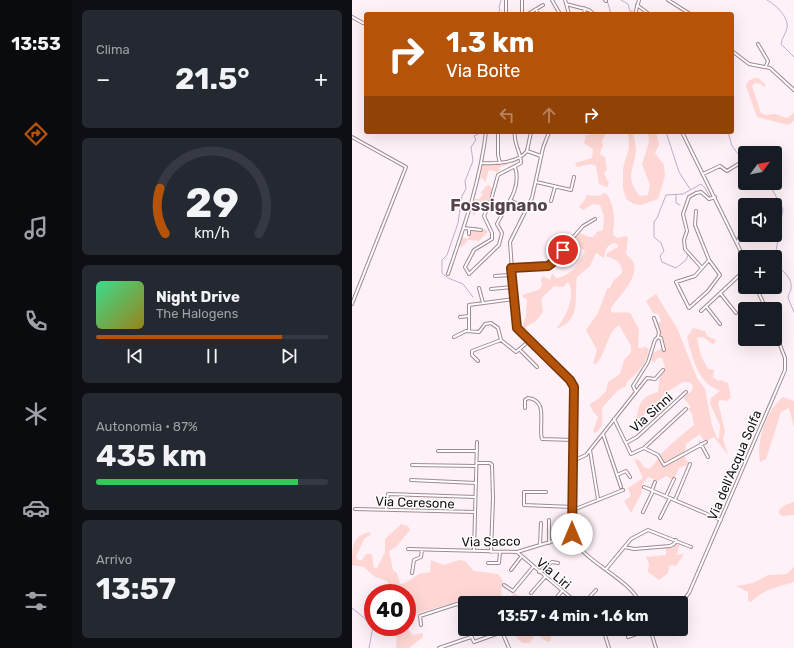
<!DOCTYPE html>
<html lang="it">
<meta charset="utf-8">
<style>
:root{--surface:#171b24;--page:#242831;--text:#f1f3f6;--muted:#9ea1a6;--line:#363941;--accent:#b45309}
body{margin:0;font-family:Rubik,sans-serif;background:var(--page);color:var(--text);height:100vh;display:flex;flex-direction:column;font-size:15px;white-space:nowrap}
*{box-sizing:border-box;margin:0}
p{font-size:13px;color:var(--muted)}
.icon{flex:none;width:22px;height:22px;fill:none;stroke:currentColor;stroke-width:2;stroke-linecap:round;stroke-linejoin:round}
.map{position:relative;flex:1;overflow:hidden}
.details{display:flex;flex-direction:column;gap:10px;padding:10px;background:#0d0f14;width:280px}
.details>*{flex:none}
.banner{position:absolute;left:12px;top:12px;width:370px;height:122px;border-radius:4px;box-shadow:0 4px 16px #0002;background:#b45309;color:#fff;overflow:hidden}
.needle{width:26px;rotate:58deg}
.controls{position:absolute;left:386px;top:146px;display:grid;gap:8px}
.controls a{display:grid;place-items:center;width:44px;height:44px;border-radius:4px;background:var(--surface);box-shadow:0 4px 16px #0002;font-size:20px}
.speed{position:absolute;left:12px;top:584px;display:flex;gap:8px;font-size:20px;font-weight:700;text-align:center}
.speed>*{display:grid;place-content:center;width:52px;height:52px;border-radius:50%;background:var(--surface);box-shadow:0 4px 16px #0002;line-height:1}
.speed .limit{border:6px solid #d22;background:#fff;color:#111}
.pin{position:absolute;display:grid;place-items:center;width:34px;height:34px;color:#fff;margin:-17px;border:2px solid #fff;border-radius:50%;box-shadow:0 1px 4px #0007}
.me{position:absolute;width:44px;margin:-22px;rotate:0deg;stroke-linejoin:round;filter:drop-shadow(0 0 3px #0008)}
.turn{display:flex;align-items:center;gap:14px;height:84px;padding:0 16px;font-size:18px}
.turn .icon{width:52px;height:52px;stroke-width:2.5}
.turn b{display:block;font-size:28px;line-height:34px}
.lanes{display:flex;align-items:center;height:38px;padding:0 16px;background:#0003;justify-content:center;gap:20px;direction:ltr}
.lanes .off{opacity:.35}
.big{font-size:30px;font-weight:700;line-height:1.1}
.details .tile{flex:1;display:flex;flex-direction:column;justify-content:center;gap:6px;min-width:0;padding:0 14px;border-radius:6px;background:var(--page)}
.details .dial{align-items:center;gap:0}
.dial svg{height:104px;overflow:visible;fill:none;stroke:var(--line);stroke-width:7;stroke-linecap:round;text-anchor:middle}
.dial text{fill:var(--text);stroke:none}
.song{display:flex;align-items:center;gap:12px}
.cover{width:48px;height:48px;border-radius:6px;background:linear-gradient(135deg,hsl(150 70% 55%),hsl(50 70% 35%))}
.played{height:4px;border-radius:2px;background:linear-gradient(90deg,var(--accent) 80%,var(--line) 80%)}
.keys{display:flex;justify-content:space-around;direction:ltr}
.heat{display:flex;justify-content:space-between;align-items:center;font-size:22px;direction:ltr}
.charge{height:6px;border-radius:3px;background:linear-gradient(90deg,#34c759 87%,var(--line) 0)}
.trip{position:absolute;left:106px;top:596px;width:230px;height:40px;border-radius:4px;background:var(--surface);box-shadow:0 4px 16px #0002;font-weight:700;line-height:40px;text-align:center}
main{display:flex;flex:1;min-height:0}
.tab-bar{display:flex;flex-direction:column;width:72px;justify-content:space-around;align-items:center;background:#090b0e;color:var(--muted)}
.tab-bar .icon{width:28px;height:28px}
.tab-bar .selected{color:var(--accent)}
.tab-bar b{font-size:18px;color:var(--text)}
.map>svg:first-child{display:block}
</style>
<main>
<nav class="tab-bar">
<b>13:53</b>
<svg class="icon selected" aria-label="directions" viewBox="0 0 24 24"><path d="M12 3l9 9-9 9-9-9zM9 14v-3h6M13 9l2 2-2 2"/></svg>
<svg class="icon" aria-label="music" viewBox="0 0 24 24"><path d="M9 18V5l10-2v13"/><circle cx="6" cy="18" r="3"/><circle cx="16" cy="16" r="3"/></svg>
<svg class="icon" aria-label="phone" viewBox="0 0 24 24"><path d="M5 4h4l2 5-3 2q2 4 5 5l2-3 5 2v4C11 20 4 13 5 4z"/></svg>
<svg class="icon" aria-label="climate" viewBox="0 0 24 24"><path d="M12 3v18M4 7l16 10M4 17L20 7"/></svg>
<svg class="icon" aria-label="car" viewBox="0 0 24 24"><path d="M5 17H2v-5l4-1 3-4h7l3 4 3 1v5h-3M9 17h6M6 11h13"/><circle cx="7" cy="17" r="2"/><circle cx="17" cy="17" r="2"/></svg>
<svg class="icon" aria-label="filters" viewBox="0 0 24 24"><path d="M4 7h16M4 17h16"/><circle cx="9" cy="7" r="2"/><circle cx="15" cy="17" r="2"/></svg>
</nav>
<section class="details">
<div class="tile"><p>Clima</p>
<div class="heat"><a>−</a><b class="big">21.5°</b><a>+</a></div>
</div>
<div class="tile dial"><svg viewBox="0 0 100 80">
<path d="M14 69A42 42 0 1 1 86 69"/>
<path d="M14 69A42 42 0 0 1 10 34" stroke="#b45309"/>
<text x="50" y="56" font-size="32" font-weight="700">29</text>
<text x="50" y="72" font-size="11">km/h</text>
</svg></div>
<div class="tile">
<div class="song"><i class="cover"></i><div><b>Night Drive</b><p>The Halogens</p></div></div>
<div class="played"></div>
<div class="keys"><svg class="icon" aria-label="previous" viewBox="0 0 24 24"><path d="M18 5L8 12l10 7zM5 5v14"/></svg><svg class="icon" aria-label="pause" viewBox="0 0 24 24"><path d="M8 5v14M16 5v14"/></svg><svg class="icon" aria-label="next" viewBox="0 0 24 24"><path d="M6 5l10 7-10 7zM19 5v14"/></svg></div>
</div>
<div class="tile"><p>Autonomia · 87%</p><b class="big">435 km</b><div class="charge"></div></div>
<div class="tile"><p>Arrivo</p><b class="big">13:57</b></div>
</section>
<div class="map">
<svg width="442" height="648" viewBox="0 0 442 648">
<rect width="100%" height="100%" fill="#fef1f7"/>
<path fill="#fed7d4" d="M402 78H406L414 85 412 87 409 84 403 83 400 86 409 113 413 115 423 114 435 118 442 113V121L436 125 405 117 394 86 396 81Z
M240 132H254L250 141 251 147 249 149 248 154 253 157 255 170 252 173 257 184 255 187 247 184 244 166 239 164 225 167 223 163 240 158 241 149 232 143 234 135H238Z
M276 132H281C282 138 284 145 284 151 282 171 272 177 288 196L296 195 298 185 290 164 297 142 296 132H304L307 145 303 153 312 165 313 176 306 199 289 205 282 204 274 199 271 188V168L277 147Z
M154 162 155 165 148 167 146 172 137 170 133 183 132 179 128 178 131 164Z
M137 185 141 190 138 201 126 209 122 216 119 210 122 199H127L131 195 129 193 134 186Z
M251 193 255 194C260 201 263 215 262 223 262 229 260 230 262 236L266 238 274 236 276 239 274 253C275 256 278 258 280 260 290 275 267 296 259 308V312C264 314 271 311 278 313L287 329 286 348H291L292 346 297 349C294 364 286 373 275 382L274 386 266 390 250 408C250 418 253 427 243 433L241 431 246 417 240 410 238 404 246 399 254 391 256 382 268 374 272 360 279 352V346L267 325C254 334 255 353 244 364L241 363 245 350 234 330 246 313 255 289 258 288 261 281 270 273C271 262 262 259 254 256L255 253 266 247V245L263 243C255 244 253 250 252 258L244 253 238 266 225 277C222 298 230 320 204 329 213 319 225 296 216 282L211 287 202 286C190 299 188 294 191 312L184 321 175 326 172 332 169 330 174 316 175 300 170 296 173 294 187 290 190 285 189 279 191 276 198 280 200 273 204 278C218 277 228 262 233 251L221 241 228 233 237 237H241L245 232 251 230 252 216 248 205 241 204 231 210 227 207 233 200 234 195 248 196Z
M124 226 127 229H133L136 232 127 241 116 240 110 247 107 246 109 237 116 239 118 231Z
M304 294 325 328 345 378 353 389 360 425 365 438 367 439 368 425 358 404 359 398 368 391C364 388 360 388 357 385 344 374 339 353 335 337L341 328 353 331 355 336 364 340 362 345 351 337 345 338 349 356 356 369 362 370 361 377 366 381 369 380 376 383 379 397 375 401 368 400 366 402 373 431 371 439 376 455 362 437 353 442 348 434 334 444 333 452 331 454 337 464 327 468 322 480 314 476 306 481 296 477 290 485V492L279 513 272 501 279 496 276 488 291 478 282 459 287 460 292 467 297 469C304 464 306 456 313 450 322 441 332 433 342 425L340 414 336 409 339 407 331 397 340 391 341 385 337 382H331L312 394 308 406C288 408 296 416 284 427L283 425C287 409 285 397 306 392L308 373 313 367 310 358H305L303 362 299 361 301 353 312 347 304 324 309 321 306 314 301 313 294 301Z
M431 397 442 401V427L437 408 429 412 414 459 408 462C404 440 414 411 431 397Z
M442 502V515L431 516 427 514V510L433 505Z
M49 524 56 526 58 530 44 547 37 551 41 570 45 573 48 584 53 583 67 574 78 572 79 560 92 565 107 560 113 561 122 571 146 574 151 581 149 593 151 598H157L162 593C168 597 176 598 180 603L113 604 107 601 61 615C55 621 54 628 60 635L71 633V637L57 648H44L45 627H55V593H41L35 581 23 577 12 567 0 565C0 548 0 535 18 532L19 534 12 539 4 557 6 560H10L14 554H20L22 568H25L33 552V539Z
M324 542 328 543 325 555 332 554 324 566 319 565 317 567 316 573 307 580 296 572 297 564 294 557 314 555V547L323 545Z
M442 567V582C423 588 414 588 399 602L396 601V592L384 586 401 583 416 575 435 574Z
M159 629H213L209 634H205L201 631 198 641 195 642 184 633 178 643H170L163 636Z"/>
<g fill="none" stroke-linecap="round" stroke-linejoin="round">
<path stroke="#beadcd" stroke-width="1" d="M255 0 259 14
M269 0 276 4 278 11 285 14
M415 0C424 5 437 17 435 28 434 33 430 38 429 44L442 57
M145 14 148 10 147 7 149 0
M314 132 327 172 338 189
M376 132 380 146 387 155 388 161
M420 183V189L431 209 423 257
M324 195V203L328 205
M336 255 334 260 324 268 310 262 308 256 312 251 309 243 302 237V222L305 218 314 195 331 194 349 184 353 188 358 197
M423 264C430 270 441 278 439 289 438 293 436 294 436 298L442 312
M121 297 111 284 96 278 90 273V260L95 255 106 223 110 196 114 189 113 181 121 161 119 147 124 140 122 136 130 132
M0 608 21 625
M17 648 21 627"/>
<defs>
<path id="minor" d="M154 0V14
M170 0V14
M200 0 208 14
M213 0 217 14
M253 0 254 1
M316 0 338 14
M214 4 237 10 242 14
M285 5 297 14
M232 8 233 14
M184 9 186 14
M176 14 191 5
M283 14 287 0
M0 17 11 23
M406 44 416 61 414 66
M380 51 397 64 418 68 442 90
M146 132V155L148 163
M197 132 191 148 180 198 158 242 164 325 170 335 218 380 222 386 220 533C224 559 276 576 288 603
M330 132 393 260
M0 137 54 167 0 304
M175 151 179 132
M130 163C144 164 166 163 175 151L189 156
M163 167C170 188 154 206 145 224L150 233 147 245 117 274 113 267 122 250 140 239V233L132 216 139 200 146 175 169 163C169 151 161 144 163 132
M351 174 368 166 375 171 393 160
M184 182 219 190 222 177
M158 200 174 209
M199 201 203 187
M344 211 343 225 357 260 368 275 356 291 337 308 324 282 343 276 350 268
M112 228 129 230
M117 234V229
M385 243 390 231 393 228
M357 260 350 268 333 249 332 240 335 231 331 214 337 197 344 193 349 192 357 199 363 197
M159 268 198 264 231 226 243 219
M96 274C112 227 128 182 134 132
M143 276 160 275
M404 287 414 309
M127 288 131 303
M139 289 161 287
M368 293 384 313
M354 306 368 324
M349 311 393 270
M108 317 117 316
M302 318 307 332 306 337
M117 331V305L162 299
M102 337 114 331 127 332 133 324 139 323 146 328 149 340 164 352 177 341
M168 350 185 367
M126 361 120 355V351L149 340
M284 392 281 386 296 362 303 340 306 337 309 338 312 350
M173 408V400L176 398C197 400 186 426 190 439L222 440
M262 419 279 454 292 448 306 455 312 465 354 442
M251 434 269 487
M274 443 285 437 334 392
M349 444 356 457
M292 448 334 409
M238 450 246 499
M86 451H125
M221 461 234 455 295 378 303 379 311 370
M125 463H138L140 465 141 498 139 552
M60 465 124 466
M265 475 274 471 278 477
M59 480 124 483
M292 487 369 520
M300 490 303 482
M194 492H172V505L221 507
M314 496 322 479
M323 500 338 464
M3 509 123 512
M34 510 36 494 123 497
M221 510 271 490
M291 512 301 491
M308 518 318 498
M197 543V520
M188 545 189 523
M273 547 282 549 318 546 322 544 324 540
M56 549 165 552 221 535
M122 551 125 442
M165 552 218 597 232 603
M136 563H147L148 552
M254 569 279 539 296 530 339 547
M159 570 169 557
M187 572 200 562 206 563
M60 573 62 560 69 557 70 550
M152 585 161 591 181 567
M179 593 193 577
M238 597 245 603
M200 603 210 591
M232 603 244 590
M329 603 337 593 433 370V358L423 332
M69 625 68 616 105 604 107 605 113 621
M116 629 122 642 150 632 157 648
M251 629 257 648
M298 629 304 648
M276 637 298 629
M87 648 119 637"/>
</defs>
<use href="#minor" stroke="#9e8a94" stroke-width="4"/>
<use href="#minor" stroke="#fff" stroke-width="2"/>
</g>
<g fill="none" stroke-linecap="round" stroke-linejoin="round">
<defs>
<path id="route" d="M211 250 200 263 196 266 159 268 165 328 218 380 222 387 220 534"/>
</defs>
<use href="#route" stroke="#753606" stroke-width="10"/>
<use href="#route" stroke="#b45309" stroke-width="7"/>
</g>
<g text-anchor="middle" stroke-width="3" stroke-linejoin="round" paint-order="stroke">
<g font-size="13" fill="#171013" stroke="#fff">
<text transform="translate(299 412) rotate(-42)" y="5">Via Sinni</text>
<text transform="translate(382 465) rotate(-67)" y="5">Via dell'Acqua Solfa</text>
<text transform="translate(63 502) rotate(2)" y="5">Via Ceresone</text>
<text transform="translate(139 541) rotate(-1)" y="5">Via Sacco</text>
<text transform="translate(202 573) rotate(40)" y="5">Via Liri</text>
</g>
<g font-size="17" font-weight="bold" fill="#55444d" stroke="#fff">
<text x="147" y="211">Fossignano</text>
</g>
</g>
</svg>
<div class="controls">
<a><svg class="needle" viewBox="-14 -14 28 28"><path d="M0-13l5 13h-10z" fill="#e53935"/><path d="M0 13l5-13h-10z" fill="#9ea1a6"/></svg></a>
<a><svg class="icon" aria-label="sound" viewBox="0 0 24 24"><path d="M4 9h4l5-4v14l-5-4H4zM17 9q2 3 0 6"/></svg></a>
<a>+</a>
<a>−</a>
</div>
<div class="speed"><div class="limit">40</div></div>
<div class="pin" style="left:211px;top:250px;background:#d93025"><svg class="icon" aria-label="arrive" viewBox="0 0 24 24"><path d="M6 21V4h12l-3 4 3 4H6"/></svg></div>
<svg class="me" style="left:220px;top:534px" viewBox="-20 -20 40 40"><circle r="19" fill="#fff"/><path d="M0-13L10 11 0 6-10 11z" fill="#b45309"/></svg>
<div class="trip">13:57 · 4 min · 1.6 km</div>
<div class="banner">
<div class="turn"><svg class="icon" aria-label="right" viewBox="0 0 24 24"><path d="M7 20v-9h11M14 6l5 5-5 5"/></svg><div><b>1.3 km</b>Via Boite</div></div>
<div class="lanes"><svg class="icon off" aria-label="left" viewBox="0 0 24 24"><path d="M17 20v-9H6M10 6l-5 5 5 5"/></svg><svg class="icon off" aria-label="ahead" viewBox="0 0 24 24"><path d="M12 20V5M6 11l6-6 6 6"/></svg><svg class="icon" aria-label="right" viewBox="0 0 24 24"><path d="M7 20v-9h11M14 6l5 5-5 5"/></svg></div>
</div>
</div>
</main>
